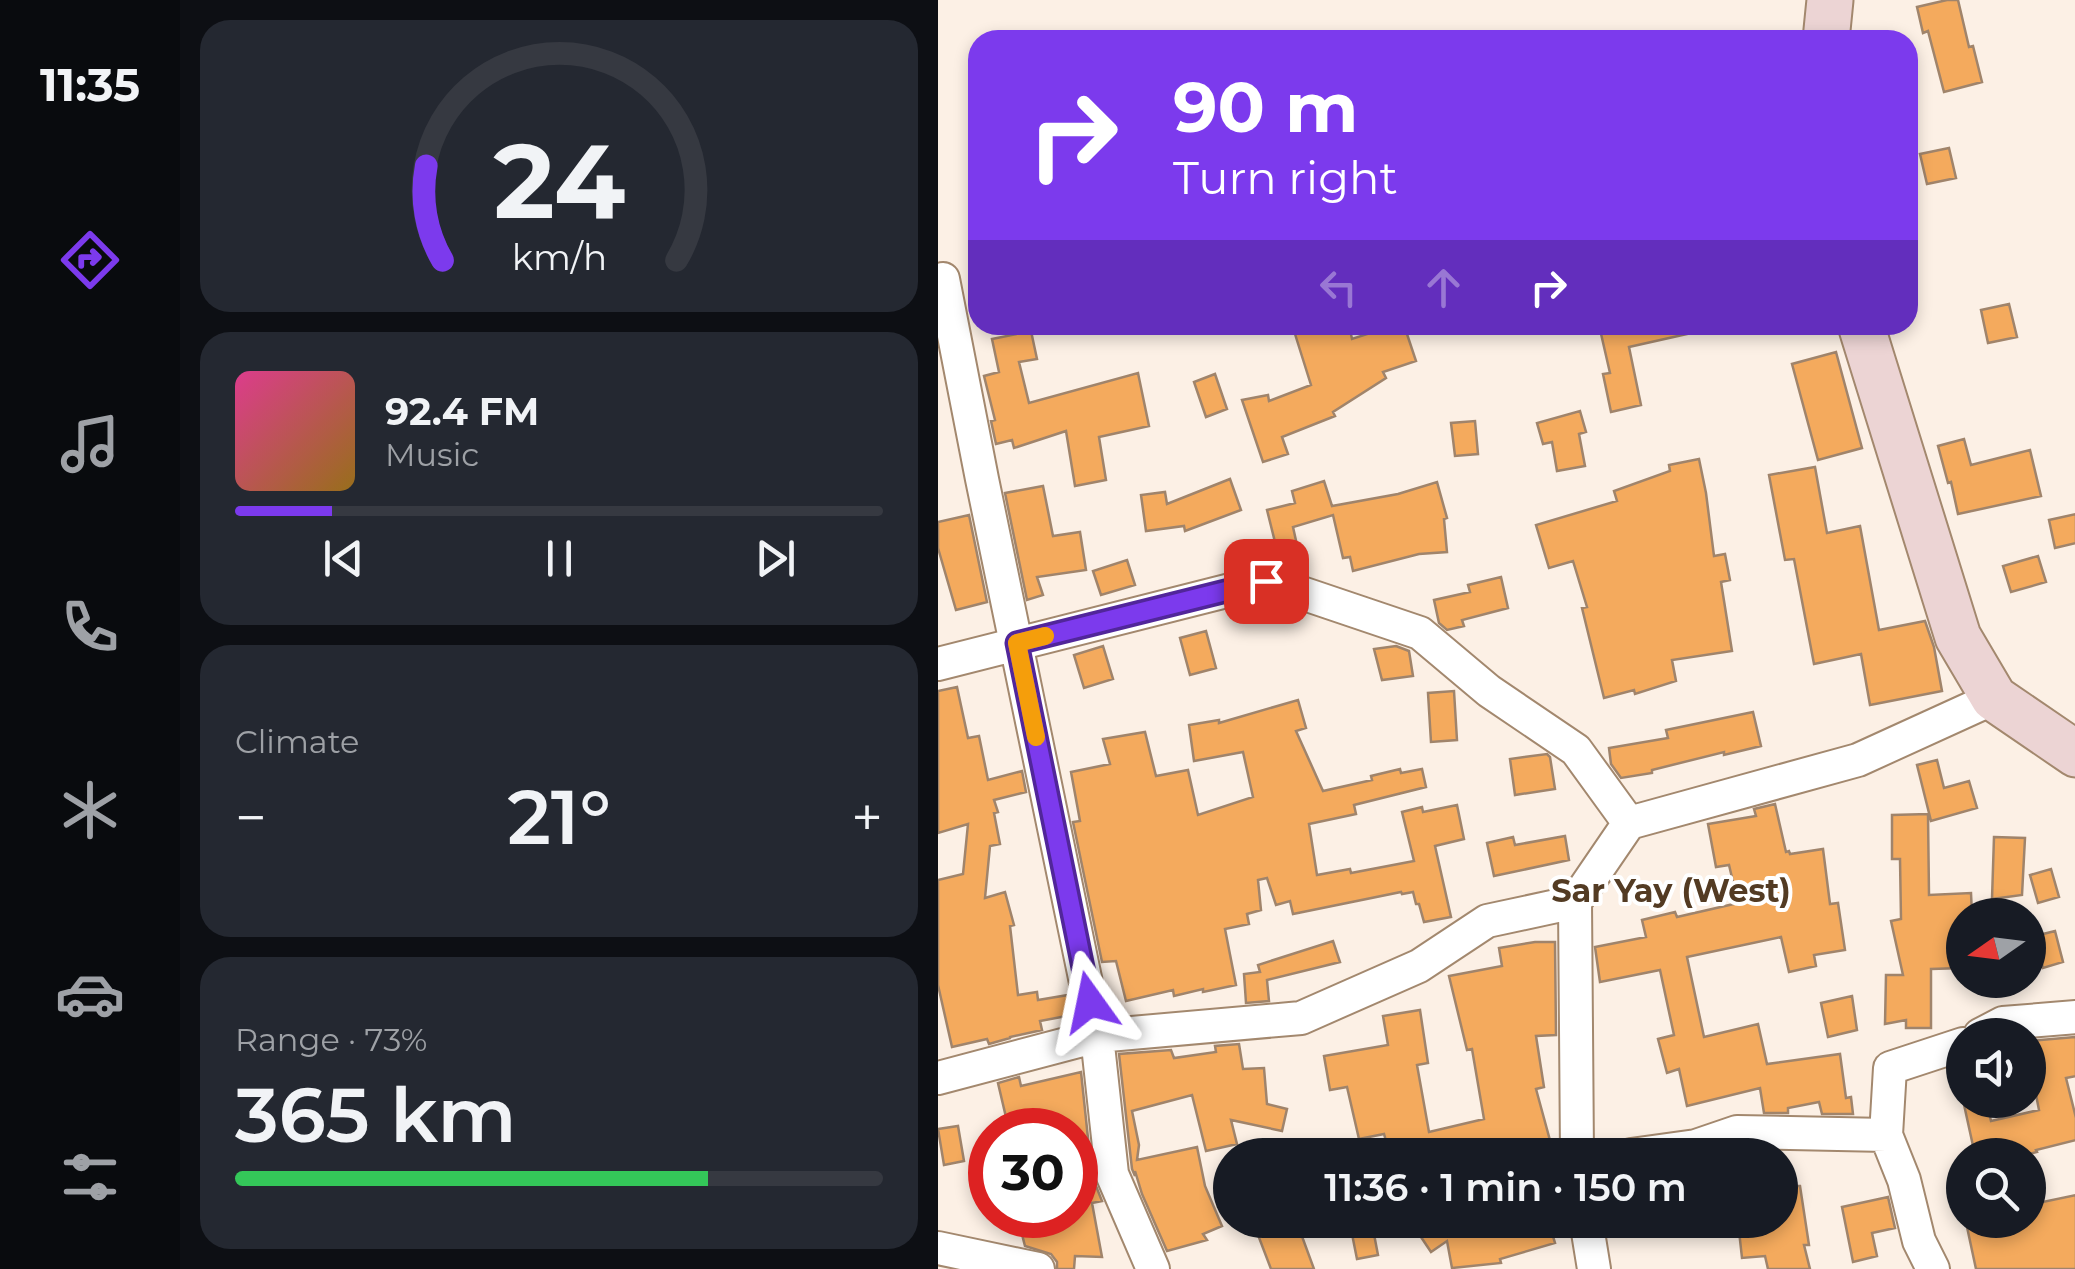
<!DOCTYPE html>
<meta charset="utf-8">
<style>
:root{--surface:#171b24;--page:#242831;--text:#f1f3f6;--muted:#9ea1a6;--line:#363941;--accent:#7c3aed}
body{margin:0;font-family:Montserrat,sans-serif;background:var(--page);color:var(--text);height:100vh;display:flex;flex-direction:column;font-size:38px;white-space:nowrap}
*{box-sizing:border-box;margin:0}
p{font-size:32px;color:var(--muted)}
.icon{flex:none;width:55px;height:55px;fill:none;stroke:currentColor;stroke-width:2;stroke-linecap:round;stroke-linejoin:round}
.map{position:relative;flex:1;overflow:hidden}
.details{display:flex;flex-direction:column;gap:20px;padding:20px;background:#0d0f14;width:758px}
.details>*{flex:none}
.top-card{position:absolute;left:30px;top:30px;width:950px;height:305px;border-radius:30px;box-shadow:0 5px 15px #0003;background:#7c3aed;color:#fff;overflow:hidden}
.needle{width:65px;rotate:256deg}
.buttons{position:absolute;left:1008px;top:898px;display:grid;gap:20px}
.buttons a{display:grid;place-items:center;width:100px;height:100px;border-radius:50%;background:var(--surface);box-shadow:0 5px 15px #0003;font-size:50px}
.speed{position:absolute;left:30px;top:1108px;display:flex;gap:20px;font-size:50px;font-weight:700;text-align:center}
.speed>*{display:grid;place-content:center;width:130px;height:130px;border-radius:50%;background:var(--surface);box-shadow:0 5px 15px #0003;line-height:1}
.speed .limit{border:15px solid #d22;background:#fff;color:#111}
.pin{position:absolute;display:grid;place-items:center;width:85px;height:85px;color:#fff;margin:-42px;border-radius:20px;box-shadow:0 5px 15px #0006}
.me{position:absolute;width:110px;margin:-55px;rotate:348deg;stroke-linejoin:round;filter:drop-shadow(0 0 8px #0008)}
.turn{display:flex;align-items:center;gap:35px;height:210px;padding:0 40px;font-size:45px}
.turn .icon{width:130px;height:130px;stroke-width:2.5}
.turn b{display:block;font-size:70px;line-height:85px}
.lanes{display:flex;align-items:center;height:95px;padding:0 40px;background:#0003;justify-content:center;gap:50px;direction:ltr}
.lanes .off{opacity:.35}
.big{font-size:75px;font-weight:600;line-height:1.1}
.details .widget{flex:1;display:flex;flex-direction:column;justify-content:center;gap:15px;min-width:0;padding:0 35px;border-radius:30px;background:var(--page)}
.details .dial{align-items:center;gap:0}
.dial svg{height:260px;overflow:visible;fill:none;stroke:var(--line);stroke-width:7;stroke-linecap:round;text-anchor:middle}
.dial text{fill:var(--text);stroke:none}
.song{display:flex;align-items:center;gap:30px}
.cover{width:120px;height:120px;border-radius:15px;background:linear-gradient(135deg,hsl(330 70% 55%),hsl(40 70% 35%))}
.played{height:10px;border-radius:5px;background:linear-gradient(90deg,var(--accent) 15%,var(--line) 15%)}
.keys{display:flex;justify-content:space-around;direction:ltr}
.heat{display:flex;justify-content:space-between;align-items:center;font-size:55px;direction:ltr}
.charge{height:15px;border-radius:8px;background:linear-gradient(90deg,#34c759 73%,var(--line) 0)}
.trip{position:absolute;left:275px;top:1138px;width:585px;height:100px;border-radius:50px;background:var(--surface);box-shadow:0 5px 15px #0003;font-weight:600;line-height:100px;text-align:center}
main{display:flex;flex:1;min-height:0}
.tabs{display:flex;flex-direction:column;width:180px;justify-content:space-around;align-items:center;background:#090b0e;color:var(--muted)}
.tabs .icon{width:70px;height:70px}
.tabs .active{color:var(--accent)}
.tabs b{font-size:45px;color:var(--text)}
.map>svg:first-child{display:block}
</style>
<main>
<nav class="tabs">
<b>11:35</b>
<svg class="icon active" aria-label="directions" viewBox="0 0 24 24"><path d="M12 3l9 9-9 9-9-9zM9 14v-3h6M13 9l2 2-2 2"/></svg>
<svg class="icon" aria-label="music" viewBox="0 0 24 24"><path d="M9 18V5l10-2v13"/><circle cx="6" cy="18" r="3"/><circle cx="16" cy="16" r="3"/></svg>
<svg class="icon" aria-label="phone" viewBox="0 0 24 24"><path d="M5 4h4l2 5-3 2q2 4 5 5l2-3 5 2v4C11 20 4 13 5 4z"/></svg>
<svg class="icon" aria-label="climate" viewBox="0 0 24 24"><path d="M12 3v18M4 7l16 10M4 17L20 7"/></svg>
<svg class="icon" aria-label="car" viewBox="0 0 24 24"><path d="M5 17H2v-5l4-1 3-4h7l3 4 3 1v5h-3M9 17h6M6 11h13"/><circle cx="7" cy="17" r="2"/><circle cx="17" cy="17" r="2"/></svg>
<svg class="icon" aria-label="filters" viewBox="0 0 24 24"><path d="M4 7h16M4 17h16"/><circle cx="9" cy="7" r="2"/><circle cx="15" cy="17" r="2"/></svg>
</nav>
<section class="details">
<div class="widget dial"><svg viewBox="0 0 100 80">
<path d="M14 69A42 42 0 1 1 86 69"/>
<path d="M14 69A42 42 0 0 1 9 40" stroke="#7c3aed"/>
<text x="50" y="56" font-size="32" font-weight="700">24</text>
<text x="50" y="72" font-size="11">km/h</text>
</svg></div>
<div class="widget">
<div class="song"><i class="cover"></i><div><b>92.4 FM</b><p>Music</p></div></div>
<div class="played"></div>
<div class="keys"><svg class="icon" aria-label="previous" viewBox="0 0 24 24"><path d="M18 5L8 12l10 7zM5 5v14"/></svg><svg class="icon" aria-label="pause" viewBox="0 0 24 24"><path d="M8 5v14M16 5v14"/></svg><svg class="icon" aria-label="next" viewBox="0 0 24 24"><path d="M6 5l10 7-10 7zM19 5v14"/></svg></div>
</div>
<div class="widget"><p>Climate</p>
<div class="heat"><a>−</a><b class="big">21°</b><a>+</a></div>
</div>
<div class="widget"><p>Range · 73%</p><b class="big">365 km</b><div class="charge"></div></div>
</section>
<div class="map">
<svg width="1138" height="1269" viewBox="0 0 1138 1269">
<rect width="100%" height="100%" fill="#fcf0e5"/>
<path fill="#f4aa5d" stroke="#a0846b" stroke-width="2.5" d="M1009 0H1020L1031 47 1035 46 1044 82 1006 92 990 31 985 33 979 7Z
M1011 148 1018 178 989 184 982 154Z
M1071 304 1079 337 1050 343 1043 310Z
M394 325H411L414 339 457 325H466L478 361 445 372 448 378 395 412 397 416 344 437 350 454 325 462 304 400 330 395 331 401 373 385 357 334Z
M661 325H748L749 334 691 347 703 405 673 412 665 374 672 373Z
M93 331 99 359 81 362 91 403 200 373 211 426 161 437 168 480 137 486 128 431 76 448 74 440 58 444 53 421 57 420 46 376 61 372 54 339Z
M898 352 924 448 880 460 854 364Z
M277 374 289 409 268 417 256 382Z
M642 411 648 432 641 434 647 466 619 471 614 442 605 444 599 423Z
M537 421 540 454 517 456 513 423Z
M1026 439 1033 465 1092 450 1103 496 1020 514 1013 482 1010 483 1000 446Z
M761 459 768 493 776 556 787 554 792 580 783 582 794 651 734 660 738 681 697 694 696 690 666 698 644 608 649 607 635 561 611 568 598 525 679 501 676 491 732 471 731 465Z
M877 467 889 533 922 526 941 630 987 621 996 647 1004 691 932 705 923 654 876 664 856 559 847 560 831 475Z
M292 479 303 510 247 531 246 526 208 531 203 495 227 492 229 504Z
M386 481 394 506 460 494 499 482 509 518 506 519 509 552 481 554 415 571 412 557 405 558 395 515 355 527 359 545 339 550 329 510 357 503 354 491Z
M105 486 115 536 142 532 148 570 99 577 105 595 89 600 67 493Z
M1138 514V543L1117 548 1111 520Z
M31 515 49 602 18 610 0 548V522Z
M1100 556 1108 582 1073 592 1065 566Z
M189 560 197 585 163 595 155 571Z
M563 577 570 608 524 620 526 626 509 630 501 623 496 600 532 592 530 585Z
M268 631 278 668 252 675 242 638Z
M165 646 175 679 146 688 136 655Z
M458 646 471 651 475 676 444 680 436 649Z
M19 687 30 738 41 736 50 780 84 771 88 792 56 800 60 812 56 813 62 844 52 846 47 898 67 892 76 925 72 926 80 995 99 992 100 1000 130 995 134 1015 102 1021 104 1030 72 1037V1038L51 1044 49 1039 14 1047 0 985V880L25 874 30 824 0 833V691Z
M516 691 519 740 493 742 490 693Z
M360 700 368 728 358 731 385 791 434 780 433 776 462 769 463 773 484 769 488 787 416 805 418 814 371 824 379 875 412 869 413 873 476 861 464 812 484 807 485 812 519 805 526 839 497 846 513 917 486 922 481 904H478L475 892 464 894 463 892 355 914 352 901 338 905 329 878 320 880 323 910 309 914 311 924 287 929 298 985 265 992V989L236 996 235 990 188 1001 178 961 164 962 135 822 142 821 133 772 172 764 165 739 207 732 218 776 250 770 260 815 315 797 305 752 256 761 251 725 281 720V723Z
M815 712 823 746 786 755V752L714 770V773L683 778 673 764 671 748 730 738 728 730Z
M609 754 612 757 617 789 577 795 572 759Z
M999 760 1006 788 1031 781 1039 808 993 821 979 765Z
M837 804 848 852 851 851 852 854 885 849 892 904 900 903 907 950 876 955 878 966 851 972 843 937 749 957 766 1037 820 1024 829 1064 902 1054 908 1098 913 1097 915 1114H884L881 1102 850 1108V1113H826L822 1088 749 1106 741 1069 729 1073 720 1039 736 1035 722 970 662 982 657 947 708 937 704 920 737 912 739 917 800 903 791 865 778 867 770 824 818 816 816 809Z
M990 814 991 895 1033 893 1034 915H1025V928H1022L1024 968 993 969V1028H968V1020L947 1024 948 975H965L953 921 963 919 962 859H954V815Z
M627 836 631 860 556 876 549 843 575 837 577 845Z
M1056 837 1087 838 1084 895 1054 899Z
M1113 869 1121 897 1100 903 1092 875Z
M1117 931 1125 962 1105 968 1097 936Z
M395 941 402 962 329 980 331 1001 308 1003 306 974 322 972 320 965Z
M597 942H617L618 1035 598 1036 606 1087 598 1089 616 1155H452L446 1134 421 1139 409 1087 392 1090 386 1056 450 1045 445 1016 482 1010 490 1063 479 1065 491 1132 546 1119 534 1049 529 1050 511 976 564 966 561 948Z
M914 996 919 1030 890 1037 883 1003Z
M1138 1037V1076L1128 1078 1138 1118V1140L1098 1150 1099 1152 1087 1155H1037L1025 1100H1048L1053 1121 1101 1110 1090 1054V1041Z
M301 1044 305 1069 326 1068 329 1104 349 1109 344 1131 293 1120 299 1144 268 1151 254 1095 194 1111 201 1145 199 1160 259 1147 267 1186 284 1226 265 1234 269 1240 229 1251 204 1194 197 1171V1176L194 1169 181 1054 233 1050 236 1058 278 1052 277 1046Z
M143 1072 154 1176 164 1201 154 1203 164 1257 137 1256 136 1269H119V1262L113 1254 87 1246 79 1215H138V1130H71L60 1083 81 1077 83 1086Z
M20 1126 26 1161 6 1165 0 1129Z
M842 1186H862L871 1245H866L872 1269H830L827 1256 804 1258 800 1222 842 1220Z
M1138 1195V1269H1038L1029 1227 1061 1220H1090V1205Z
M950 1197 957 1228 934 1233 939 1256 915 1262 904 1207Z
M338 1220H358L376 1269H333L320 1235Z
M502 1220H610L617 1243 562 1259 563 1263 514 1268 509 1241 493 1252 481 1234Z
M435 1229 440 1255 419 1259 414 1234Z"/>
<g fill="none" stroke-linecap="round" stroke-linejoin="round">
<defs>
<path id="street" d="M5 279 44 479 159 1036 174 1174 215 1269
M0 664 328 581 482 633 551 691 638 750 691 823
M637 902 639 1155
M1042 1035 1065 1023 1138 1017
M0 1078 159 1036 363 1018 481 966 549 921 637 902 691 823 920 760 1056 698
M693 1155 758 1146 799 1132 948 1135
M648 1220 656 1269
M0 1248 100 1269
M995 1269 981 1241 966 1180 948 1135 952 1068 1025 1044"/>
<path id="secondary" d="M888 40 892 0
M923 325 1020 637 1056 698 1138 754"/>
</defs>
<use href="#street" stroke="#a3886e" stroke-width="36"/>
<use href="#secondary" stroke="#a3886e" stroke-width="49"/>
<use href="#street" stroke="#fff" stroke-width="32"/>
<use href="#secondary" stroke="#ecd4d4" stroke-width="45"/>
</g>
<g fill="none" stroke-linecap="round" stroke-linejoin="round">
<defs>
<path id="route" d="M152 1002 79 643 328 581"/>
</defs>
<use href="#route" stroke="#51269a" stroke-width="25"/>
<use href="#route" stroke="#7c3aed" stroke-width="18"/>
<path stroke="#f59e0b" stroke-width="18" d="M98 737 79 643 107 636"/>
</g>
<g text-anchor="middle" stroke-width="8" stroke-linejoin="round" paint-order="stroke">
<g font-size="32" font-weight="bold" fill="#533b23" stroke="#fff">
<text x="733" y="902">Sar Yay (West)</text>
</g>
</g>
</svg>
<div class="buttons">
<a><svg class="needle" viewBox="-14 -14 28 28"><path d="M0-13l5 13h-10z" fill="#e53935"/><path d="M0 13l5-13h-10z" fill="#9ea1a6"/></svg></a>
<a><svg class="icon" aria-label="sound" viewBox="0 0 24 24"><path d="M4 9h4l5-4v14l-5-4H4zM17 9q2 3 0 6"/></svg></a>
<a><svg class="icon" aria-label="search" viewBox="0 0 24 24"><circle cx="10" cy="10" r="6"/><path d="M15 15l6 6"/></svg></a>
</div>
<div class="speed"><div class="limit">30</div></div>
<div class="pin" style="left:328px;top:581px;background:#d93025"><svg class="icon" aria-label="arrive" viewBox="0 0 24 24"><path d="M6 21V4h12l-3 4 3 4H6"/></svg></div>
<svg class="me" style="left:152px;top:1002px" viewBox="-20 -20 40 40"><path d="M0-17L14 15 0 8-14 15z" fill="#7c3aed" stroke="#fff" stroke-width="4"/></svg>
<div class="trip">11:36 · 1 min · 150 m</div>
<div class="top-card">
<div class="turn"><svg class="icon" aria-label="right" viewBox="0 0 24 24"><path d="M7 20v-9h11M14 6l5 5-5 5"/></svg><div><b>90 m</b>Turn right</div></div>
<div class="lanes"><svg class="icon off" aria-label="left" viewBox="0 0 24 24"><path d="M17 20v-9H6M10 6l-5 5 5 5"/></svg><svg class="icon off" aria-label="ahead" viewBox="0 0 24 24"><path d="M12 20V5M6 11l6-6 6 6"/></svg><svg class="icon" aria-label="right" viewBox="0 0 24 24"><path d="M7 20v-9h11M14 6l5 5-5 5"/></svg></div>
</div>
</div>
</main>
